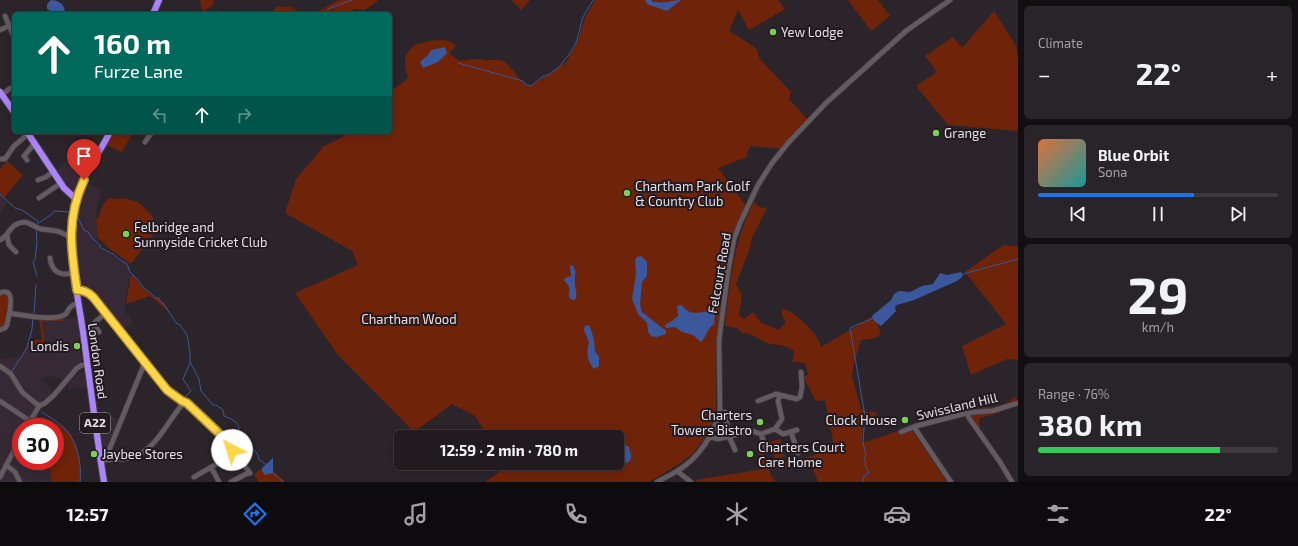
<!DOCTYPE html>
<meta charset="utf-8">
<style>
:root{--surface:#211b20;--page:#292429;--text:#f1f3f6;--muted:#a2a1a5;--line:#3e393e;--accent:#1a73e8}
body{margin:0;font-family:"Exo 2",sans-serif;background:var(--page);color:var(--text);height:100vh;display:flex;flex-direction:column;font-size:15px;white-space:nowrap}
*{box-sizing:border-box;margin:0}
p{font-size:13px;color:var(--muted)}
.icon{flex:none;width:22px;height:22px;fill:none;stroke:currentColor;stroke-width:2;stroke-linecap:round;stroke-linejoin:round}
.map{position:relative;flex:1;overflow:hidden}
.panel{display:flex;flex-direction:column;gap:6px;padding:6px;background:#120f12;width:280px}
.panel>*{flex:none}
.hud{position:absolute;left:12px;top:12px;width:380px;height:122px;border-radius:6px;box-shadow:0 2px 10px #0003,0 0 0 1px var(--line);background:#00695c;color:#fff;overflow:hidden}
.speed{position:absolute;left:12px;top:418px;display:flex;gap:8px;font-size:20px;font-weight:700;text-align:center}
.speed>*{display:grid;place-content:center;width:52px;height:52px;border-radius:50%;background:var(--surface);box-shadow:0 2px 10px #0003,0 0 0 1px var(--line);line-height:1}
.speed .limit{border:6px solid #d22;background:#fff;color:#111}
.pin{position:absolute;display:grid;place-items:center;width:34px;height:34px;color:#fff;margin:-41px -17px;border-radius:50% 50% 50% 0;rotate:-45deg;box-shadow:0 0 4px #0007}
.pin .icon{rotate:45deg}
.me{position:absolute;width:44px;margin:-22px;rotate:320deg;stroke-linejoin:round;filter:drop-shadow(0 0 3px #0008)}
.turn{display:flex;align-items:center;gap:14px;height:84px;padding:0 16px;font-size:18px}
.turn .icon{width:52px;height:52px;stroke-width:2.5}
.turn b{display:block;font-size:28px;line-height:34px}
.lanes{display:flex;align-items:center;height:38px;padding:0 16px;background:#0003;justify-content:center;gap:20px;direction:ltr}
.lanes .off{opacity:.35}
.big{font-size:30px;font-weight:700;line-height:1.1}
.panel .widget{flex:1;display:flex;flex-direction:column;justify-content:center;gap:6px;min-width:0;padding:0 14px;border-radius:6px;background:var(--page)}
.panel .dial{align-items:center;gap:0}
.dial b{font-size:52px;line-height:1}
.song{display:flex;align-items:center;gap:12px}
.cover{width:48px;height:48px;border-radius:6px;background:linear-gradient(135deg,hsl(20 70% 55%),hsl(180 70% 35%))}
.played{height:4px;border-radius:2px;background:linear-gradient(90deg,var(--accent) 65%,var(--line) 65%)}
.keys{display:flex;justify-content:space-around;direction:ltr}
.heat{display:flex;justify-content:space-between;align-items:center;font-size:22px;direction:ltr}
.charge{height:6px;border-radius:3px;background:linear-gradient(90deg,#34c759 76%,var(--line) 0)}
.trip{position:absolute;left:394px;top:430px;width:230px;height:40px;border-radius:6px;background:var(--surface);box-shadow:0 2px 10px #0003,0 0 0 1px var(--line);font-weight:700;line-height:40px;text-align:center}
.tab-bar{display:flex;height:64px;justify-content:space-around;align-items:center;background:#0d0b0d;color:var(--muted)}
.tab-bar .icon{width:28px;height:28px}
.tab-bar .selected{color:var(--accent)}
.tab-bar b{font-size:18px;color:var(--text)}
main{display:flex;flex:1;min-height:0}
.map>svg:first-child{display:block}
</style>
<main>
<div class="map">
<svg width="1018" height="482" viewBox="0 0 1018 482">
<rect width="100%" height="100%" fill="#2c242b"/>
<path fill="#362935" d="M78 143 96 153 80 180 102 189 97 206 96 218 98 238 94 241 104 251 109 253 131 268 124 310 133 322 123 330 90 292 79 289 75 264V235L76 215 80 199 66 187 57 170 66 161Z
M0 195 7 203 0 214Z
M78 318 80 335 78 340 82 360 65 380 49 376 41 378 45 383 53 392 46 399 42 400 24 427H21V432L0 468V359L21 356 26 347 34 344 36 345 45 343 42 322H58L64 321V319Z
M81 372 85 374 87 387 69 389 67 384Z
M100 412 101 417 109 416 118 419 103 457 97 413Z
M21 442V461H50L51 482H0Z"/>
<path fill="#6f2309" d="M201 0H214L211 7 207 8 205 14H201L202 10 200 2Z
M340 0H379L365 10 354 9 350 14H309C317 13 332 3 340 0Z
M511 0H530L521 10Z
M595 0H778L785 9 749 30 738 10 729 31 756 48 760 59 791 92 789 99 809 121 783 149 751 146 748 150 747 157 718 168 747 207 734 239 716 355V416L703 441 692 454 679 464 649 482H485L506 467 504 463H617V437H488L475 416 452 404 414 432 338 355 295 293 358 265 352 251 285 213 296 179 324 146 343 137 341 132H390V92L408 78C403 63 403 56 414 45 427 42 446 35 456 46L449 53C463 65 461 59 478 59 482 59 486 61 490 60 495 60 498 59 503 61 512 66 521 85 531 86L566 62 577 43 585 18Z
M848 0H878L890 16 871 31Z
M278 6 288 7 290 6 302 13 306 14H269Z
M994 11 1016 46 1018 60V131L948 125 916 86 937 72 925 56 953 37 962 48Z
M114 132H133L122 152 107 145Z
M7 161 23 175 4 198 0 195V169Z
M109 198 118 199 124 198 138 202 150 213 158 226 157 230 131 264 111 250 98 238 96 218H98L103 204Z
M754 202 759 207 767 208 752 238 750 248 736 284 742 295 739 315 744 319 751 313H754L760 322 779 330 786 322C783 318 780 314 783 309 791 309 808 326 813 332 817 336 819 342 821 347L874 316 881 334 876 338 861 340 854 363 852 376 861 409 869 413 871 411 876 413 877 418 872 425 863 422 862 443 910 427 947 482H818L811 463 809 464 808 461 789 467 769 469 771 476 776 482H698L695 480 764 469 758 451 762 449 767 463 773 464 795 461 818 454 834 446 825 400 816 401 803 377 808 375 805 363 792 362 794 352C786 342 775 347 765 342 757 339 751 332 742 333L737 328 725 326C730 283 733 242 754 202Z
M1003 245 1018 246V360L1007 359 971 375 962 346 1006 324 965 272Z
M131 274C139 281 147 297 159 298V300L164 304 171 314 150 296 126 304Z
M7 294 10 298 6 325 0 329V295Z
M39 319H64V321L42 322 45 343 36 345 34 344 28 347 31 340H42Z
M1014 397 1018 400V405L995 414 979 418 980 429 976 433 973 429 976 426 967 411 971 406 975 413H980L983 407C994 408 1006 406 1014 397Z
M51 420C56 424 62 425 67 430 78 442 81 466 80 482H51L50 461H55V427H46Z
M780 439 785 456 775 460 769 442Z
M262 468V470L273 473V470L285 482H259L254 475Z"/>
<path fill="#3a589b" d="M51 0C59 0 67 6 64 14H55L47 9V4Z
M645 0H652V2C657 2 662 3 667 2 673 1 675 0 681 0L667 11 647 4Z
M445 47 447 53 438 62 423 68 420 62 428 55 431 50Z
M641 256 647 262V276L642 282 640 305 642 312 666 331V334L657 337 651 336 648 332 647 323 638 314 632 299 636 274 635 260 637 257Z
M572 265C578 271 574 276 575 284 575 289 578 294 575 300L570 299C566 288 575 293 564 280L565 278 571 276 570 266Z
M961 272 963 276 957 281 914 300 897 305 895 307 896 311 881 326 874 321 872 316 891 300 894 294 899 291 910 292 922 286 933 284 940 273 947 275Z
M681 305C683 306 686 310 688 311 697 316 706 309 715 312L714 324C705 331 708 335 701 342L693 335 682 332 675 327 667 328 665 327V325L673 320 678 316 677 306Z
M585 325 590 326 594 340 595 351 599 357V366L594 369C587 361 586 353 589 342L584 330Z
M624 444 629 447C630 453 634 459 627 463L618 460V458Z
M273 458V473L265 475 262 471V468Z"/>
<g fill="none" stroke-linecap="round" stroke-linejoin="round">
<path stroke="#3a589b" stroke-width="1" d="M328 9 352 0
M458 63 523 81 527 85 531 86 542 77 550 74 560 66 565 59 569 55 576 43 583 17 593 0
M0 194 15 208 22 210 39 222 37 224
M76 214 84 230 89 233 92 238 99 244 101 248 113 254 119 259 127 264 130 272 138 280 142 286 156 298H159V300L164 304 176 323 179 324 187 335 190 352V362L199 379 201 391 213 405H216L223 410 224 416C231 419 239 421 239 430L258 455 259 459 265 464
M40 222 52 214 54 211 69 212
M36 229 37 242 35 260 33 262 37 276
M963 274 1018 259
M34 313 36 285
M12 371 27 348 32 329 33 319
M184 398 191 391 183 379 190 363
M42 412C48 416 63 425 67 431 78 444 82 465 80 482
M273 473 283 482
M863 482V478L869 472 865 466 866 464 864 459 866 455 863 442 865 416 850 328 873 318"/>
<defs>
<path id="minor" d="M5 16 14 37
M0 30 9 26
M2 95 9 89 14 87
M145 142 152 132
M0 159H5L14 146 28 134
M27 160 24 156 35 143
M38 180 46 177 54 171
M39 198 61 183
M7 235 9 245 16 252
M0 240C7 237 9 229 15 225 27 218 31 226 41 229 47 230 54 230 60 232 64 234 66 236 71 236
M50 258C52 273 61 276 74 273
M77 290H83L88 292 167 390 182 401 187 403 224 438 250 473 246 474 231 482
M0 293C18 285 8 318 7 325L5 328 0 330
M9 313C23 315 55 322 66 314 69 308 71 305 78 303
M89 332 95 328
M99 332 94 324 95 322 106 313
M0 366 11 374 22 392 39 406
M0 401 30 421
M758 401 776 394 797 399 800 397 802 387 801 372
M725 412 729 436 735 450
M967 413 969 418 1000 462 1012 482
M27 427 39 406 45 403 54 395 77 368 82 365H87
M914 427 951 482
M775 429 783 434 797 430
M791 432 798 453
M901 432 916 426 967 413 975 412 992 411 1018 403
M761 434 767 451
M710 437 718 439 752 431 761 434 775 429 782 419 778 401 780 395
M105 460 145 362
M100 461C110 459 119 460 129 458 154 453 166 424 181 406L182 401
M6 465 15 472 20 482
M211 467 219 482
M677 471 691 482
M0 477 21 437
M194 477 215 465
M657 482C664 478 671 475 677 471 698 459 714 435 720 411L719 340 728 272 734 239 740 223 758 185 772 163 789 142 826 103 906 31 950 0"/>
<path id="highway" d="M153 14 159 0
M0 92 14 112
M27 132 64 188 76 199
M104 482C96 432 90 382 83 332 77 289 65 243 76 200 82 175 99 154 110 132"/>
</defs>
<use href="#minor" stroke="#464045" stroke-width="6"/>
<use href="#highway" stroke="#464045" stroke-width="8"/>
<use href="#minor" stroke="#635a62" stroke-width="4.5"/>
<use href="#highway" stroke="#ac84f9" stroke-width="6"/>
</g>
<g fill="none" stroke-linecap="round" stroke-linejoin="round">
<defs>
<path id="route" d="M84 180C66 219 71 250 77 290 84 290 88 292 93 297L167 390 182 401 187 403 224 438 232 450"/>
</defs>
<use href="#route" stroke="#a68a30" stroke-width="10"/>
<use href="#route" stroke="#ffd54a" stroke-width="7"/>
</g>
<g fill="#7ad156" stroke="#221a21" stroke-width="1.5">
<circle cx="773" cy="32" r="4"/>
<circle cx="936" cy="133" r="4"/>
<circle cx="627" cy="193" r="4"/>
<circle cx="126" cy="234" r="4"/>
<circle cx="77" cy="346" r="4"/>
<circle cx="905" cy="420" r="4"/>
<circle cx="760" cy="422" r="4"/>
<circle cx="94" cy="454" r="4"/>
<circle cx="750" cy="454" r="4"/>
</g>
<g text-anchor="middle" stroke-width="4" stroke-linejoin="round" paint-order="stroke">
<rect fill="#221a21" stroke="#aba5aa" stroke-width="1" x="80" y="413" width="30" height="20" rx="3"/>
<g font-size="12" font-weight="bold" fill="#e6e0e5">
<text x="95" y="427">A22</text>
</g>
<g font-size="13" fill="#e6e0e5" stroke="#221a21" text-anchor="start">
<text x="781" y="37">Yew Lodge</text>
<text x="944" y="138">Grange</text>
<text x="635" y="191">Chartham Park Golf<tspan x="635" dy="15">&amp; Country Club</tspan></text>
<text x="134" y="232">Felbridge and<tspan x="134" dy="15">Sunnyside Cricket Club</tspan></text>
<text x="69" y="351" text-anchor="end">Londis</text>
<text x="752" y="420" text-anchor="end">Charters<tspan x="752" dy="15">Towers Bistro</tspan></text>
<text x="897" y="425" text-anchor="end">Clock House</text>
<text x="758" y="452">Charters Court<tspan x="758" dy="15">Care Home</tspan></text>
<text x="102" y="459">Jaybee Stores</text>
</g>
<g font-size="13" fill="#e6e0e5" stroke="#221a21">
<text transform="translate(719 273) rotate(-80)" y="5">Felcourt Road</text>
<text transform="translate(98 361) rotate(82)" y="5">London Road</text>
<text transform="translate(957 406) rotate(-13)" y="5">Swissland Hill</text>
</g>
<g font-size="13" fill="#f4dbd4" stroke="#221a21">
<text x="409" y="324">Chartham Wood</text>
</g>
</g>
</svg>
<div class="speed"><div class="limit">30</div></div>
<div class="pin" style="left:84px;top:180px;background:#d93025"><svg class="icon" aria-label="arrive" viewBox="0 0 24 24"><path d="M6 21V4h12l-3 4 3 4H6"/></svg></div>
<svg class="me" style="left:232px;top:450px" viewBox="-20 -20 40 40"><circle r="19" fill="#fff"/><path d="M0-13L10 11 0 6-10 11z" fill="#ffd54a"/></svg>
<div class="trip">12:59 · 2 min · 780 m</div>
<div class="hud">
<div class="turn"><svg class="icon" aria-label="ahead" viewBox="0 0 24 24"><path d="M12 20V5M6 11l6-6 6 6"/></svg><div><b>160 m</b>Furze Lane</div></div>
<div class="lanes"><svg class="icon off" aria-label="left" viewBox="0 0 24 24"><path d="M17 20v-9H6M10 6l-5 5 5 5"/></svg><svg class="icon" aria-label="ahead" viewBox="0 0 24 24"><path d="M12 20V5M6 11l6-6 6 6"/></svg><svg class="icon off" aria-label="right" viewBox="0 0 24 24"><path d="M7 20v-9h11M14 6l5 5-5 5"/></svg></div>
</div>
</div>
<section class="panel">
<div class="widget"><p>Climate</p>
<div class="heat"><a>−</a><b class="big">22°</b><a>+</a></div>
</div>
<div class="widget">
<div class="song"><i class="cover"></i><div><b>Blue Orbit</b><p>Sona</p></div></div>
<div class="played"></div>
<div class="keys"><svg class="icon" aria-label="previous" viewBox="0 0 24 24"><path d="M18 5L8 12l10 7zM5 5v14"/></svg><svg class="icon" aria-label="pause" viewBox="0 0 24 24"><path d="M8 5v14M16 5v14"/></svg><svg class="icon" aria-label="next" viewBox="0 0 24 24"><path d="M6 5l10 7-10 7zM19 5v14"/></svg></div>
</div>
<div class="widget dial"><b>29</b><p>km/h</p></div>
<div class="widget"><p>Range · 76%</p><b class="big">380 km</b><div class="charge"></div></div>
</section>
</main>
<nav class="tab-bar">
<b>12:57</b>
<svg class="icon selected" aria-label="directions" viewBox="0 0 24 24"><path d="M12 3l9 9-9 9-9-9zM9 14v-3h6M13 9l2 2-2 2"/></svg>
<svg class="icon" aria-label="music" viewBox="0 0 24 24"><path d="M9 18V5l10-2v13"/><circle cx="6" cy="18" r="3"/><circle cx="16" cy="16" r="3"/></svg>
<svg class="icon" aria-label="phone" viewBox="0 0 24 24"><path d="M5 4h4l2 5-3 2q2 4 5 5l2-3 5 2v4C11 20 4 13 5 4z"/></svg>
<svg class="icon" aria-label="climate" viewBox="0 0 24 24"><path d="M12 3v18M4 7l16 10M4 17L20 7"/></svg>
<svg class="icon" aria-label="car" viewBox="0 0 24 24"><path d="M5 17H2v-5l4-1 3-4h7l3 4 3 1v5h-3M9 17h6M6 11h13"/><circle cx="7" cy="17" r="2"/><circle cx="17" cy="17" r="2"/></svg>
<svg class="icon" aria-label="filters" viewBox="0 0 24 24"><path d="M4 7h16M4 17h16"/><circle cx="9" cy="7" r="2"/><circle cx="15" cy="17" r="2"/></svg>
<b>22°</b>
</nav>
